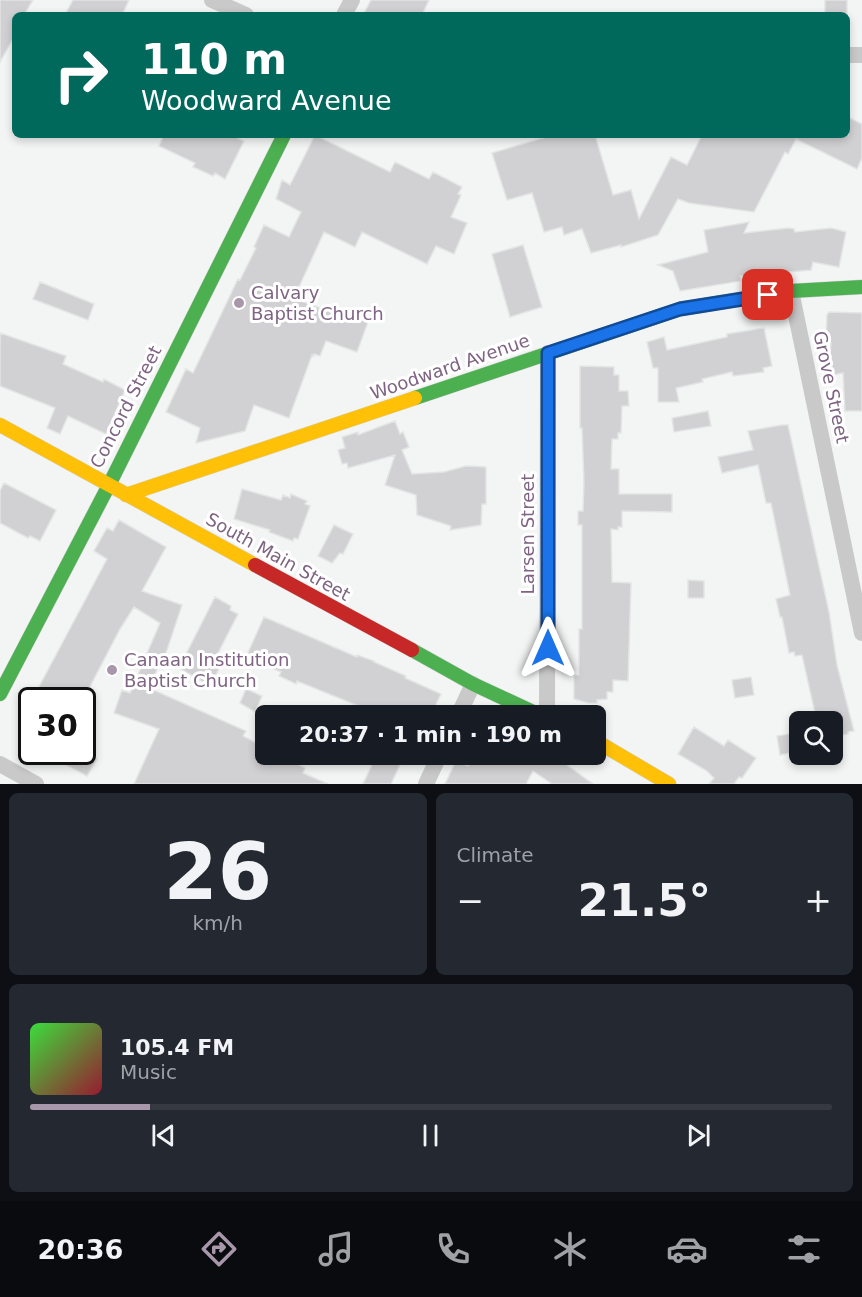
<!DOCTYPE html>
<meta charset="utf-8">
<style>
:root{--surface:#171b24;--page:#242831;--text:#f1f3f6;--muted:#9ea1a6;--line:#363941;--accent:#a897ab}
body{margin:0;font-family:"DejaVu Sans",sans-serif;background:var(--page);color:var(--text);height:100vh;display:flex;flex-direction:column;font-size:22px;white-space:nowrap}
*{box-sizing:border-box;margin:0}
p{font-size:20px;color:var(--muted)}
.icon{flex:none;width:33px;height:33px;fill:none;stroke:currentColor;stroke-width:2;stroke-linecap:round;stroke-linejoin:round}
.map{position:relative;height:784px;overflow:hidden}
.drawer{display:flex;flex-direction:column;gap:9px;padding:9px;background:#0d0f14;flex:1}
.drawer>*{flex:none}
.banner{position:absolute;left:12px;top:12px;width:838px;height:126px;border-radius:9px;box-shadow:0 3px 9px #0003;background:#00695c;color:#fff;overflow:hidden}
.tools{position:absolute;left:789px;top:711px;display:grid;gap:12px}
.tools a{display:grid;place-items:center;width:54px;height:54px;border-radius:9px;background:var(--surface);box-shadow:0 3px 9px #0003;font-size:30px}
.speed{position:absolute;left:18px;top:687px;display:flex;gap:12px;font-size:30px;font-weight:700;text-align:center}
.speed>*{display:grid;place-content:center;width:78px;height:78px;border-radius:50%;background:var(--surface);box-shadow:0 3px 9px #0003;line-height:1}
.speed .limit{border:3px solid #111;border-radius:9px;background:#fff;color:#111}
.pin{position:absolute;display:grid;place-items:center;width:51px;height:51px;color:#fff;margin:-26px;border-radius:12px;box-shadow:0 3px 9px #0006}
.me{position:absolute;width:66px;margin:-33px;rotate:0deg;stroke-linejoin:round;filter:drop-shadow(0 0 4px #0008)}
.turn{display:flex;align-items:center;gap:21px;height:126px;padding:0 30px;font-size:27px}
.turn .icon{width:78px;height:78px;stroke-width:2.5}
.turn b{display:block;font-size:42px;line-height:51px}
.big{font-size:45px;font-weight:700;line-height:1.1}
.drawer .widget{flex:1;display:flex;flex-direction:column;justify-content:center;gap:9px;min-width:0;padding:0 21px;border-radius:9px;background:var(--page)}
.drawer .dial{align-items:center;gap:0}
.dial b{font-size:78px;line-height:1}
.song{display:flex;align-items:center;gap:18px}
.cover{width:72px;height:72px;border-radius:9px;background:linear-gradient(135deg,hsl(120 70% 55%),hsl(350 70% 35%))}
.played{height:6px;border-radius:3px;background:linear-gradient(90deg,var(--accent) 15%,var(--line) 15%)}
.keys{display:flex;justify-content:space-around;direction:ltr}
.heat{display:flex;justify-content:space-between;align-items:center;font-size:33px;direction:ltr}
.drawer .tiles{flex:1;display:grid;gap:9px;grid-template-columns:1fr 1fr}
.widget:last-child{grid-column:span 2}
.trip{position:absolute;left:255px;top:705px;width:351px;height:60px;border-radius:9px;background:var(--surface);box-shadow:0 3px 9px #0003;font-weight:700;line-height:60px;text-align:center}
.tab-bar{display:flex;height:96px;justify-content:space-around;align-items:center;background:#090b0e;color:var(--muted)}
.tab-bar .icon{width:42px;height:42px}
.tab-bar .current{color:var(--accent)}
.tab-bar b{font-size:27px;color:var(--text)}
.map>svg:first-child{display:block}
</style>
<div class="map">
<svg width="862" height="784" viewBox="0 0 862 784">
<rect width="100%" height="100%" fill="#f3f5f4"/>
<path fill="#d1d0d2" stroke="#e3e4e4" stroke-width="1.5" d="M0 0H33L24 15H15V35L0 62Z
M73 0H129L122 15H65Z
M371 0H429L422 15H363Z
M825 0H847V15H825Z
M848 117 862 124V158L857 169 796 139 788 154 785 152 754 212 689 203 678 199 658 235 621 247V245L591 253 582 229 564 235 562 227 544 232 532 193 507 200 492 153 553 135H595L613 195 631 190 639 219 671 157 687 165 702 135H848Z
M164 135H231L244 141 225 179 215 173 213 176 193 167 195 163 159 146Z
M315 135 390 172 395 162 429 179 433 172 462 187 458 194 461 195 451 217 467 223 454 254 436 246 427 264 362 232 355 247 324 232 294 298 325 310 326 307 368 322 357 352 326 341 320 356 314 354V356L312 355 289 418 254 405 245 431 196 443 200 428 166 412 186 369 193 373 238 279 240 280 256 248 254 247 264 225 289 237 301 212 276 199 282 180 290 185Z
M749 222 744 233 789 228 794 229 795 232 831 228 846 232 839 267 813 262 811 270 740 276 741 281 680 291 673 271 658 265 708 252 704 230Z
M523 245 542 307 510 317 492 254Z
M40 282 94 304 88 320 33 299Z
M829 312 862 313V411H845L843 373 833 375 830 354 831 343 826 342 827 315Z
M764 328 772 366 763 368 764 372 733 376 732 372 702 379 703 382 676 388 679 402H658V368H653L647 342 664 337 667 350 727 337V334Z
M0 333 66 356 63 364 103 382 104 379 125 390 106 434 68 416 60 434 47 428 55 408 0 386Z
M580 366 614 367V375H619V391H628L629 406H622L621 433H618V439H612L611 469H619V494H672V512L622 511V527H618V530L611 529 612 582 631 583 628 681 613 680V692H607V699L597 700V703H589L574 699V675H579V629H582V525H578V511H583L584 482 582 428H580Z
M708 411 711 426 674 432 672 418Z
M395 421 400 434 403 432 409 447 402 450 412 474 444 472 466 466 486 467V504H482L481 525 450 530 451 526 417 515 416 495 385 485 395 455 348 468 347 463 342 464 338 450 345 448 342 437 358 432V435Z
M782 425H788L829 612 837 665 854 731 848 732V734L832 737V722H817L802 655 795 656 794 652 789 653 782 617H780L776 599 790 595 771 503H766L758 465 722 473 718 457 753 450 748 431Z
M4 483 56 510 40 541 30 536 28 538 0 523V491Z
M242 489 281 500 283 495 290 498 291 494 307 501 305 504 310 506 298 539 294 538 293 541 269 532 270 530 234 519Z
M119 520 166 547 142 591 182 605 164 659 162 658 149 688 246 731 243 736 266 748V754H278L305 768 303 773 328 784H134L159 729 114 713 122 690 130 693 160 623 134 607 120 629 83 700H32L107 559 94 551 107 528 113 531Z
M334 525 353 534 343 554 340 553 332 563 318 556Z
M688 580 704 581V598H688Z
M215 597 231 606 230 610 238 614 214 661 221 665 210 686 179 668Z
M264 617 357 657V655L374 661V662L406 676 405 678 441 694 430 716H363L366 709 297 681 296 684 279 676 281 672 246 657Z
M751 677 754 695 735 698 732 680Z
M246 689 262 696 255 712 240 703Z
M694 727 724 746 728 740 756 758 742 778 739 777 734 784H709L714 778 707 771 678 754Z
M800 732V751L780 755 777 736Z
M42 752H84L97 759 87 776Z
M377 754H405L391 784H363Z
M473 754H552L593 784H552L533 771 526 784H445L456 761 468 766Z"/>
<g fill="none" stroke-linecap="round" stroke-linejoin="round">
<defs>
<path id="fast" d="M415 398 680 309 791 291 862 287
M412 650 473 684 542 716
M0 694 109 485 284 135"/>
<path id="slow" d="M0 425 255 565
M126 495 415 398
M596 741 669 784"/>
<path id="jam" d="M255 565 412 650"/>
</defs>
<use href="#fast" stroke="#d2d1d3" stroke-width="15"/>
<use href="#slow" stroke="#d2d1d3" stroke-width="15"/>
<use href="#jam" stroke="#d2d1d3" stroke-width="15"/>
<path stroke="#cac9ca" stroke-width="16" d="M212 0 246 15
M344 15 352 0
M848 55H862
M791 291 862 633
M458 716 473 684
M547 716 548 353
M0 764 36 784
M426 784 440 754"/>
<use href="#fast" stroke="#4caf50" stroke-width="14"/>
<use href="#slow" stroke="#ffc107" stroke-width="14"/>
<use href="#jam" stroke="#c62828" stroke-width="14"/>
</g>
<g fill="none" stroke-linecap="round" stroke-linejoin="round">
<defs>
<path id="route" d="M548 648V353L680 309 768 295"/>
</defs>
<use href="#route" stroke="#114b97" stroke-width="15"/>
<use href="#route" stroke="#1a73e8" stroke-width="10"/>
</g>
<g fill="#a897ab" stroke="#fff" stroke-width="2">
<circle cx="239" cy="303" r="6"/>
<circle cx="112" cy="670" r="6"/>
</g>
<g text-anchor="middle" stroke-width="6" stroke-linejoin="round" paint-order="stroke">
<g font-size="18" fill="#7f6483" stroke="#fff" text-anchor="start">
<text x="251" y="299">Calvary<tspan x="251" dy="21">Baptist Church</tspan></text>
<text x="124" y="666">Canaan Institution<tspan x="124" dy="21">Baptist Church</tspan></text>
</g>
<g font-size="18" fill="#7f6483" stroke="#fff">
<text transform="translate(450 367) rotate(-19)" y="6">Woodward Avenue</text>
<text transform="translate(831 387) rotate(78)" y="6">Grove Street</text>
<text transform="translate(126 407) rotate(-63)" y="6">Concord Street</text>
<text transform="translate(528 534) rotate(-90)" y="6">Larsen Street</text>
<text transform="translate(278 557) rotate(29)" y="6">South Main Street</text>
</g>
</g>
</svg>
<div class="tools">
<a><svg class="icon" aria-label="search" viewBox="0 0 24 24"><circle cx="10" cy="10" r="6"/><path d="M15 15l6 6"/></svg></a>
</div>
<div class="speed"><div class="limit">30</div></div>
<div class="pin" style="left:768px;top:295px;background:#d93025"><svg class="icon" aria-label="arrive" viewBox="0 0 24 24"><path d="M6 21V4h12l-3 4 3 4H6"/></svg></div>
<svg class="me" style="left:548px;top:648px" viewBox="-20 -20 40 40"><path d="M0-17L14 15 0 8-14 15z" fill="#1a73e8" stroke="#fff" stroke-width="4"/></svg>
<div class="trip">20:37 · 1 min · 190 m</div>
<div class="banner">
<div class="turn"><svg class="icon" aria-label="right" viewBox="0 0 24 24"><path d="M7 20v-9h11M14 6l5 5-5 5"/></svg><div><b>110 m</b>Woodward Avenue</div></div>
</div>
</div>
<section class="drawer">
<div class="tiles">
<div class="widget dial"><b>26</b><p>km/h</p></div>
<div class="widget"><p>Climate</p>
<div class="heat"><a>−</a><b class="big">21.5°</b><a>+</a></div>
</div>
<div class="widget">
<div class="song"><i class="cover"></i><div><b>105.4 FM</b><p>Music</p></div></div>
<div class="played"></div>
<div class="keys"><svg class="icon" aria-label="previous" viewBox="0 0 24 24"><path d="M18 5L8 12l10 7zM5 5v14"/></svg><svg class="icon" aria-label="pause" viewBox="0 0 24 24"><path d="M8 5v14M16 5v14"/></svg><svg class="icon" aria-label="next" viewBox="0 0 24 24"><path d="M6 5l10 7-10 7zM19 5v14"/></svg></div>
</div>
</div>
</section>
<nav class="tab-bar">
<b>20:36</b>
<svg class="icon current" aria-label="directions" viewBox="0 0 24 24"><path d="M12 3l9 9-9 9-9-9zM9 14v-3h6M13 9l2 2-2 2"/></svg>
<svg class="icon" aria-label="music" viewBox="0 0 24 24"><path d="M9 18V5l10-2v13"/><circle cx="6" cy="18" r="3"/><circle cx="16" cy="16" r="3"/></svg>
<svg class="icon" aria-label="phone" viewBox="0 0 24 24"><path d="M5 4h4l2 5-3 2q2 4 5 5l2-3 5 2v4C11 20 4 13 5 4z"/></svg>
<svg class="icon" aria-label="climate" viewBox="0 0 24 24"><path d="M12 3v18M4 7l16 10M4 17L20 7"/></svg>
<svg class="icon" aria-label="car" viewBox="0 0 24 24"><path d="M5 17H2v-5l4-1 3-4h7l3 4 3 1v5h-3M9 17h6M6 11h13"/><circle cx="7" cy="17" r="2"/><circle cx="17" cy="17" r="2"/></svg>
<svg class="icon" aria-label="filters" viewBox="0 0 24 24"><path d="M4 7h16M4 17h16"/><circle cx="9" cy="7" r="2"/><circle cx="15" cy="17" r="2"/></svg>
</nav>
